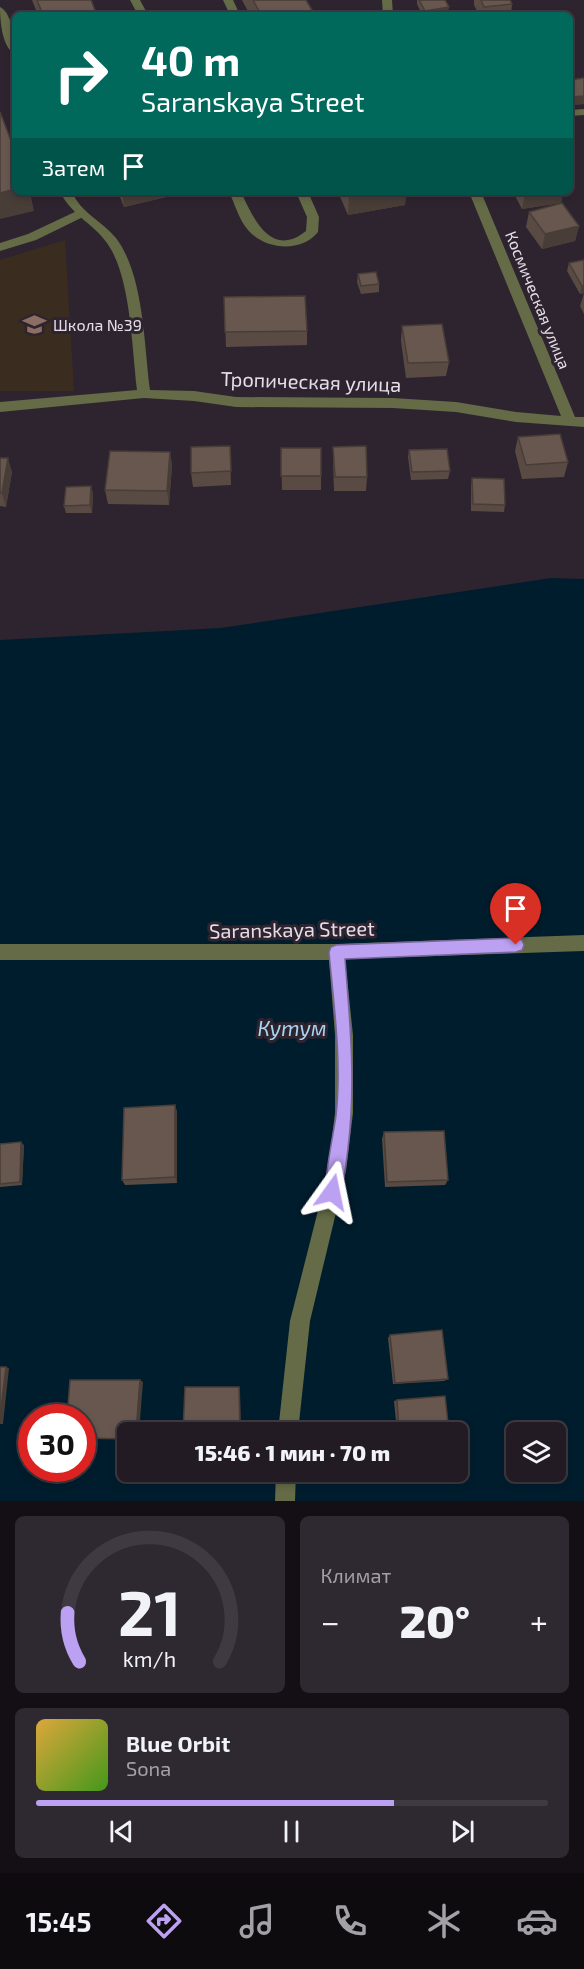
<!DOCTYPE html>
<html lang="ru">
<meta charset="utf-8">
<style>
:root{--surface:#221b24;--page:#2e2831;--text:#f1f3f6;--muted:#a2a1a6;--line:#3f3941;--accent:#bca0f2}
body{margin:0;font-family:"Exo 2",sans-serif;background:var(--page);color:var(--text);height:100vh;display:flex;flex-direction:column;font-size:22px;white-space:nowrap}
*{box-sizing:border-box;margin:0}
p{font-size:20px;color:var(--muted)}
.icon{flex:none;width:33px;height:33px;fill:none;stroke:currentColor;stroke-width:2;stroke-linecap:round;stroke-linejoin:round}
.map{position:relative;height:1501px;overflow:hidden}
.sheet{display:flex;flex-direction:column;gap:15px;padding:15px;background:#130f14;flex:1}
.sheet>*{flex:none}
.guide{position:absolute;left:12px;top:12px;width:561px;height:183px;border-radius:9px;box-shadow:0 3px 9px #0003,0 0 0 2px var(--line);background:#00695c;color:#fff;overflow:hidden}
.controls{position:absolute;left:506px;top:1422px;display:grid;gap:12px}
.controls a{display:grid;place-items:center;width:60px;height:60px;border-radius:9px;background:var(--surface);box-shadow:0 3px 9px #0003,0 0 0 2px var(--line);font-size:30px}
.speed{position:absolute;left:18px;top:1404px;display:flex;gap:12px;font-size:30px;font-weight:700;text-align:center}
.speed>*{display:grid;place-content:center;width:78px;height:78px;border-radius:50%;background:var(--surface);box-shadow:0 3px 9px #0003,0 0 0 2px var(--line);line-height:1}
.speed .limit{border:9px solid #d22;background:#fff;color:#111}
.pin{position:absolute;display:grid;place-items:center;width:51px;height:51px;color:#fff;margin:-62px -26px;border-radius:50% 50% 50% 0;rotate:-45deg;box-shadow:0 0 6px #0007}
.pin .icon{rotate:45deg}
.me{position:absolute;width:66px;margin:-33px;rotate:12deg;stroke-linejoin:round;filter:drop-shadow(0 0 4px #0008)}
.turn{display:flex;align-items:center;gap:21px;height:126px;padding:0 30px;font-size:27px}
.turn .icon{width:78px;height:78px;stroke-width:2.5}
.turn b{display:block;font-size:42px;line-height:51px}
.then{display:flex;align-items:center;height:57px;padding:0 30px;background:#0003;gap:12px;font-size:22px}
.big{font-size:45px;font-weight:800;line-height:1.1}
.sheet .card{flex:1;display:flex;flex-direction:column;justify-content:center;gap:9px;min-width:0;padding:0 21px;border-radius:9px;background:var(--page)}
.sheet .dial{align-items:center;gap:0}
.dial svg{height:156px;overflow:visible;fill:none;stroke:var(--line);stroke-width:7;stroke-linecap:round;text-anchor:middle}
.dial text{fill:var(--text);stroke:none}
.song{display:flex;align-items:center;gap:18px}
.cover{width:72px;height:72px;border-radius:9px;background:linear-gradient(135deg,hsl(40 70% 55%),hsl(100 70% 35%))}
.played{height:6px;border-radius:3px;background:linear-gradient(90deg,var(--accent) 70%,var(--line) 70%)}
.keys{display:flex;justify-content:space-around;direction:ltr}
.heat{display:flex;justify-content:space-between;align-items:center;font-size:33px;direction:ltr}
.sheet .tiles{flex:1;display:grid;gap:15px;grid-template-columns:1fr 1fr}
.card:last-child{grid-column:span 2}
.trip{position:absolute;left:117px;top:1422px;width:351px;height:60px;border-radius:9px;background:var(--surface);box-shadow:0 3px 9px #0003,0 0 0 2px var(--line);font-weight:800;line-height:60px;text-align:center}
.dock{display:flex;height:96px;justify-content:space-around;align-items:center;background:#0e0b0e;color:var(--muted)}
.dock .icon{width:42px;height:42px}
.dock .on{color:var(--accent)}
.dock b{font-size:27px;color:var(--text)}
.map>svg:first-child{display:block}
</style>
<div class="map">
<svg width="584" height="1501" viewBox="0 0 584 1501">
<rect width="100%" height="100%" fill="#2e2430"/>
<path fill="#3a2d1f" d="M65 240 74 391H0V260Z"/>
<path fill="#001d2d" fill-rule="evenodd" d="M551 578 584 579V1501H0V640L221 628ZM32 1418H82V1468H32ZM128 1432H458V1472H128ZM516 1432H555V1472H516Z"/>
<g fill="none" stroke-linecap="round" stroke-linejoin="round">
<path fill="#646b46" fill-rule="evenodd" d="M130 0H140L148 15H138Z
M223 0H233L240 15H230Z
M229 192H241C253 218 271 259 306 231L307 217 296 192H308L319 217 318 232C301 253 265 250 248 230 239 220 235 204 229 192Z
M79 210 85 214 83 217 36 240 0 251V243L28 234Z"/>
<path fill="#646b46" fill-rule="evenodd" d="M382 0H392L393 15H383Z
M0 7C13 14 15 41 15 54 2 48 0 20 0 7Z
M584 109V115L570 116V110Z
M60 192H72C81 213 102 221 116 238 144 275 144 345 150 390L194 391 236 397 393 398 456 402 516 412 561 416 469 192H481L575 417H584V427L516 422 456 412 393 408 236 407 194 401 144 398 0 412V402L137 390C132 350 131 280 109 246 96 225 72 216 60 192Z
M584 935V951L345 959 353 1035V1113L346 1171 310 1321 298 1432H278L290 1321 328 1171 335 1113V1035L329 960H0V944H336Z
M276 1472H296L295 1501H275Z"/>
</g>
<path fill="#594b44" d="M32 0H91L97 15H38Z
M242 0H306L315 15H250Z
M417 0H445L448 15H422L417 4Z
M474 0H510L512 4 511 15H479L474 5Z
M584 78V104L571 105 570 80Z
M118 192H179V194L124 207Z
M338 192H406L405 205 348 215Z
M513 192H563L561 203 522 209Z
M529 212 579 226 575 241 542 249 526 227Z
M584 260V314L580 306 584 293 580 294 567 271 569 263Z
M358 274 379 284V292L361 294 357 282Z
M224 297 307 331V345L226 347Z
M402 326 449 362 446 376 406 378 401 341Z
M518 437 568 462 564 477 522 479 515 451Z
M230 446 231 485 193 487 191 473Z
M333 447 367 477 366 491H334L333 461Z
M281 448 321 476V490H282Z
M409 450 450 471 448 479 411 480 408 457Z
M170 452 172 466 169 505 108 504 105 490Z
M0 458 12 472 6 507 0 506Z
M472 478 505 505 504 512 471 511V485Z
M91 486 93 494 92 513H66L64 506Z
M175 1105 177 1112V1183L125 1185 122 1180Z
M384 1132 448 1180 445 1185 385 1187 382 1139Z
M0 1144 24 1145 22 1185 0 1187Z
M390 1335 448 1379 444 1381 393 1384 388 1338Z
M397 1400 449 1432H397L394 1401Z"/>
<path fill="#483d37" d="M449 7 448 15H425V11Z
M584 96V104L571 105 572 97Z
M15 189V192H30L34 211 0 219V193Z
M122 192H179V194L124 207Z
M363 192H406L405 205 348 215 349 194Z
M538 192H563L561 203 522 209 525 194Z
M579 226 575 241 542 249 545 234Z
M584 285V293L580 294 582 286Z
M170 452 172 466 169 505 167 491Z
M8 458 12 472 6 507 2 493Z
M91 486 93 494 92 513 90 505Z
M175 1105 177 1112V1183L175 1177Z
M21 1142 24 1145 22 1185 20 1182Z
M6 1367 9 1368 3 1424H0V1417Z
M140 1380 143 1382 139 1432H136Z
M239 1387 240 1388 241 1432H240Z"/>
<path fill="#67574f" stroke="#483d37" stroke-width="1.5" d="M37 0H91L97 15H43Z
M253 0H306L315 15H261Z
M419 0H445L449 7 425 11Z
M481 0H510L512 4 484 7Z
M584 78V96L572 97 570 93V80Z
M0 112 15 151V189L0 193Z
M348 192H363L349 194Z
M524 192H538L525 194Z
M562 203 579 226 545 234 529 212Z
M584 260V285L582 286 569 263Z
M376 272 379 284 361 286 358 274Z
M305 296 307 331 225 332 224 297Z
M442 324 449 362 408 363 402 326Z
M560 434 568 462 526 465 518 437Z
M230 446 231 471 191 473V447Z
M366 446 367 477H335L333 447Z
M281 448H321V476H281Z
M447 449 450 471 412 472 409 450Z
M110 451 170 452 167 491 105 490Z
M0 458H8L2 493H0Z
M472 478 504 479 505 505 473 504Z
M91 486 90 505 64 506 66 487Z
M175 1105V1177L122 1180 124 1108Z
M444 1131 448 1180 387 1182 384 1132Z
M21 1142 20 1182 0 1184V1144Z
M442 1330 448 1379 395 1383 390 1335Z
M0 1367H6L0 1417Z
M70 1380H140L136 1432H128V1439L82 1438V1418H67Z
M185 1387H239L240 1432H183Z
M445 1396 449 1432H399L397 1400Z"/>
<path fill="#bca0f2" stroke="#7a689d" stroke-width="1.5" d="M516 938 522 940 524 945 522 950 516 952 345 959C350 1022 356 1084 348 1148 346 1165 344 1182 338 1197L332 1200 326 1197C322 1188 334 1131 336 1116 342 1062 334 1006 329 952L331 947 336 945Z"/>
<defs>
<symbol id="school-bare" viewBox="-9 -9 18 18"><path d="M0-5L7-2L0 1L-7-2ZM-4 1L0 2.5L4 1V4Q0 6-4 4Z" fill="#8d6e63" stroke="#2e2430" stroke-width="2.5" paint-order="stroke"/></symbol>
</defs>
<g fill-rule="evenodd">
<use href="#school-bare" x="18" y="308" width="33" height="33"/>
</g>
<g text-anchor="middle" stroke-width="6" stroke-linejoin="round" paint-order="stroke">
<g font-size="16" fill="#e5dee6" stroke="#2e2430">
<text transform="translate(538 300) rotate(68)" y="6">Космическая улица</text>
</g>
<g font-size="16" fill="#e5dee6" stroke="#2e2430" text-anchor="start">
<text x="53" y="331">Школа №39</text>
</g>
<g font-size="20" fill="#e5dee6" stroke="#2e2430">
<text transform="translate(311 382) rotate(2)" y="7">Тропическая улица</text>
<text transform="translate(292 930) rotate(-1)" y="7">Saranskaya Street</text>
</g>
<g font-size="21" font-style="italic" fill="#a8d5f2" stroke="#2e2430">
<text x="292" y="1036">Кутум</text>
</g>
</g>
</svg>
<div class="controls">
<a><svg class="icon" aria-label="layers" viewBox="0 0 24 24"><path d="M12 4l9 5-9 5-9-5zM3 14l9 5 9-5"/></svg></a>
</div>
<div class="speed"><div class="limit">30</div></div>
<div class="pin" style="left:516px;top:945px;background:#d93025"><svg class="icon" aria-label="arrive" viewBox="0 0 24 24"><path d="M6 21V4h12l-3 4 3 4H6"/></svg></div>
<svg class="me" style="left:332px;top:1192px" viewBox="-20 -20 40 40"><path d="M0-17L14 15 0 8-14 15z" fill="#bca0f2" stroke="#fff" stroke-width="4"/></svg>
<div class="trip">15:46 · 1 мин · 70 m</div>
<div class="guide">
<div class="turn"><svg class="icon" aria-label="right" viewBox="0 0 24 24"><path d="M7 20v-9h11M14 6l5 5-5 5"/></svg><div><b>40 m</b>Saranskaya Street</div></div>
<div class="then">Затем<svg class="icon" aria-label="arrive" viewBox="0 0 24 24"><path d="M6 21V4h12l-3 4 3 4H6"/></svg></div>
</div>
</div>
<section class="sheet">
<div class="tiles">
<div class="card dial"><svg viewBox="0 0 100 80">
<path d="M14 69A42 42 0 1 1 86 69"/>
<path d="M14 69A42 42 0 0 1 8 44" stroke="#bca0f2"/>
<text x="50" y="56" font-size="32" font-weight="700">21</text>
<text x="50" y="72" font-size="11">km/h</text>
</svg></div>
<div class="card"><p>Климат</p>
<div class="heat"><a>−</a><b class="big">20°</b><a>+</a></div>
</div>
<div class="card">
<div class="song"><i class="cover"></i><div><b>Blue Orbit</b><p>Sona</p></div></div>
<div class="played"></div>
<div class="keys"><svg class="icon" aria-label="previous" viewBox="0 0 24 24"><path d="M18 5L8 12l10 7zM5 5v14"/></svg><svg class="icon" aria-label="pause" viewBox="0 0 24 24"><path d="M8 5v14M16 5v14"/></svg><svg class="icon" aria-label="next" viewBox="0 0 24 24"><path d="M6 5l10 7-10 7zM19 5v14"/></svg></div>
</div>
</div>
</section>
<nav class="dock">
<b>15:45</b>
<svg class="icon on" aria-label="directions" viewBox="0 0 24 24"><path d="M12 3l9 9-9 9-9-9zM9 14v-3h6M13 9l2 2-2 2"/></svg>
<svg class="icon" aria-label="music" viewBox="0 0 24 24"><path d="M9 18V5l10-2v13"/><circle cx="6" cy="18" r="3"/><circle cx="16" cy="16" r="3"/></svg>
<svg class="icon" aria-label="phone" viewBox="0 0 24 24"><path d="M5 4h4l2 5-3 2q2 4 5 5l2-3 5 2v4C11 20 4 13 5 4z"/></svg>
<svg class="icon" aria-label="climate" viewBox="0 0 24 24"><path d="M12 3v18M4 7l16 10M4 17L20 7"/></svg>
<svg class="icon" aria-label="car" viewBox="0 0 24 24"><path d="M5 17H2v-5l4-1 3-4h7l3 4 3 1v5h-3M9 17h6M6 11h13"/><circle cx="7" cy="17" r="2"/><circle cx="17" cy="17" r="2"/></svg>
</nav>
